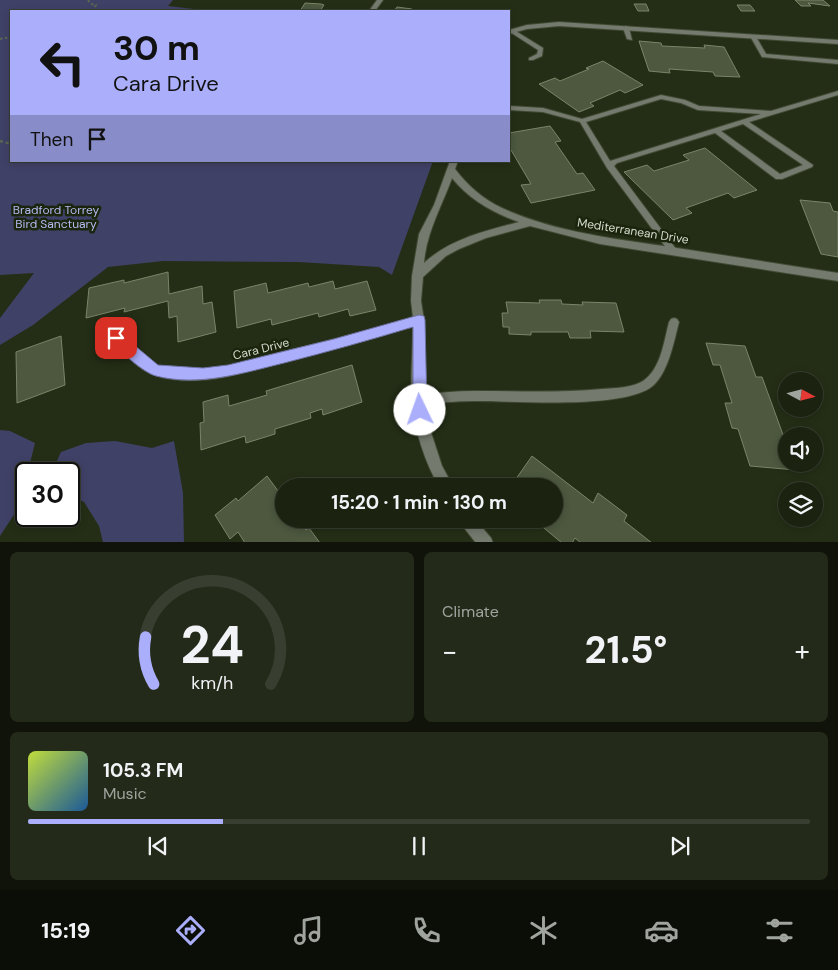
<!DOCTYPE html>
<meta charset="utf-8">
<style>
:root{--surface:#1b2210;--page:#242a19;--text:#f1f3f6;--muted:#a0a49f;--line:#393f30;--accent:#abaffb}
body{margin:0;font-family:"DM Sans",sans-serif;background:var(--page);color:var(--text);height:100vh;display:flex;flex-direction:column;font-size:19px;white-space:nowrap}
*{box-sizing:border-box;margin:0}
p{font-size:16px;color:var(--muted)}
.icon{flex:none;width:28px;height:28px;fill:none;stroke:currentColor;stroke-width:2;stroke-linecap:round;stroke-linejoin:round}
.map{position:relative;height:542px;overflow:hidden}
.details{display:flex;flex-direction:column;gap:10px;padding:10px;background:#0f1309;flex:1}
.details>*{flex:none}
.hud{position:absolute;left:10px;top:10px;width:500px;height:152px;border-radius:0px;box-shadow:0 2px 8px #0003,0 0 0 1px var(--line);background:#abaffb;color:#111;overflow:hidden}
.needle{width:32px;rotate:97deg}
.controls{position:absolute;left:778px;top:372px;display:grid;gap:10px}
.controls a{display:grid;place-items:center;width:45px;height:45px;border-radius:50%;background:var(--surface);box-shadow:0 2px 8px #0003,0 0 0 1px var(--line);font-size:25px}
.speed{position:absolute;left:15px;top:462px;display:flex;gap:10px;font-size:25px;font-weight:700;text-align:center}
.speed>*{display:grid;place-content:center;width:65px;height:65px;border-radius:50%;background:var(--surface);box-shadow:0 2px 8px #0003,0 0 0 1px var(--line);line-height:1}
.speed .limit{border:2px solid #111;border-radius:8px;background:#fff;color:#111}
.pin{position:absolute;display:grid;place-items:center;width:42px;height:42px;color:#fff;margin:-21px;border-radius:10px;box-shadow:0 2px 8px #0006}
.me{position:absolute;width:55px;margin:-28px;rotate:357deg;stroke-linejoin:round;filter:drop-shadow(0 0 4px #0008)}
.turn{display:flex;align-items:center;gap:18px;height:105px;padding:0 20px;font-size:22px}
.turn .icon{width:65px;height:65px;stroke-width:2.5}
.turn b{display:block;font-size:35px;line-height:42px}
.then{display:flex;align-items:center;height:48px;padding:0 20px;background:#0003;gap:10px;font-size:19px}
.big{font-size:38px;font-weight:700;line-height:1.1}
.details .card{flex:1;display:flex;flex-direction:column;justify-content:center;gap:8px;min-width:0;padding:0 18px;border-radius:8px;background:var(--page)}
.details .dial{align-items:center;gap:0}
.dial svg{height:130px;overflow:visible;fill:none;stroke:var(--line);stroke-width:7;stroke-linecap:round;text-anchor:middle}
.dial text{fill:var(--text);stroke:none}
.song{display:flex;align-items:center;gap:15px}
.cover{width:60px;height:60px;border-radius:8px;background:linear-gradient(135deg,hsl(70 70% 55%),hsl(210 70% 35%))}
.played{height:5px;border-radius:2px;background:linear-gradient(90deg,var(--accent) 25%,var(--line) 25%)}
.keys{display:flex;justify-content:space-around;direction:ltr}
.heat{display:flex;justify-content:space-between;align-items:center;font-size:28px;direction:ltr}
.details .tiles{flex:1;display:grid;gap:10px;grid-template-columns:1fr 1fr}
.card:last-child{grid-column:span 2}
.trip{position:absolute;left:275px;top:478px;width:288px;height:50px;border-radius:25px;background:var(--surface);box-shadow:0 2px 8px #0003,0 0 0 1px var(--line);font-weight:700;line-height:50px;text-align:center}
.dock{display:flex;height:80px;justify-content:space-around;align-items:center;background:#0b0e06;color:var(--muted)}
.dock .icon{width:35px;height:35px}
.dock .selected{color:var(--accent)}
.dock b{font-size:22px;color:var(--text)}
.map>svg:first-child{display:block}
</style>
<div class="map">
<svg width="838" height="543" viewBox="0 0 838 543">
<rect width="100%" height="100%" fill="#242e16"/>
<path fill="#404167" d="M0 0H173L168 6 212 11H11V161H433L392 275 379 267 299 262 163 261 108 267 33 325 0 345V318L34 273 0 275Z
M0 430 10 431 35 443 19 507 0 536Z
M115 441 152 448 174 441 183 493 184 542H103L99 526 84 502 69 495V474H51L61 452 86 443Z"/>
<path fill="#4d583f" stroke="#798569" d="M795 0H823L830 6 808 3 811 6H801Z
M305 3 321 4 324 5 320 11H300Z
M634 4H646L649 11H638Z
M737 5H750L755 11H741Z
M397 7 412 9 410 11H394Z
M639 41 661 43 662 46 705 48 704 45 724 47 740 77 715 76 713 72 669 69 670 73 649 71Z
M603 61 643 85 625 93 620 90 590 103 594 106 579 112 539 84 555 78 560 81 589 69 586 68Z
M550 126 561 141 555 142 577 174 583 173 595 190 531 203 521 185 531 184 511 150 509 151V133Z
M705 148 757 190 734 198 728 193 686 208 692 213 673 220 624 172 647 165 654 171 689 160 683 155Z
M800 200 830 203 833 211 838 212V257L821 254Z
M168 272 169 294 202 286 203 304 212 302 216 332 178 342 177 316 169 318 168 301 124 312 125 308 86 318 89 288 124 280V283Z
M333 281 335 289 367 281 376 310 350 316 348 309 319 317 318 313 272 325 271 319 237 328 234 291 266 283 268 293 308 283 309 287Z
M539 300H561L562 304 583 305 582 302 616 303 624 332 590 331 591 338H570L568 332H531V335L509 334V327H503L502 313H508L506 302 540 303Z
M61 336 65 385 17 403 16 352Z
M706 343 745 346 756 377H762L786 443V464H794L796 470 750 466 738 429 732 428 725 403H732L720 365H713Z
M352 365 362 402 323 415 322 409 310 413 311 418 275 429V434L246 443 245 436 201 450 200 423 204 422 203 402 228 395 229 406 267 395 266 391Z
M532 456 593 503 598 493 627 515 624 521 652 543H581L575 538 572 543H562L533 519H554V486H511Z
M267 476 284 499V519H298L306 530 309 528 320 543H245L238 532 230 539 215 515 236 498 238 501Z"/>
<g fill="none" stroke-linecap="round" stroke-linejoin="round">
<defs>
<path id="service" d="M626 26 629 28 632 40 627 39 623 28Z
M510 30H514L543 48 542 56 533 60H529V58L537 54 538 50 510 32Z
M751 35H755L766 54 838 60V64L762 57 750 36Z
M838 91V95L749 122 813 165 812 167 782 179H776L715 133 617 163 614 166 676 249 677 251 673 254 670 253 607 168 580 122 543 112 509 110V106L543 108 582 119 661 95 685 100 699 106 771 111ZM661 99 681 103 698 110 761 114 610 161 586 122ZM743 124 803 165 780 174 721 131Z
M674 318 677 319 679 322C674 341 668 376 650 388 617 409 517 401 475 401 456 401 437 403 418 405L414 404 413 400 414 396 418 395C437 393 456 391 475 391 518 391 560 393 602 389 615 388 632 388 643 381 661 369 664 341 669 322L671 319Z"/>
<path id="minor" d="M377 0H383L375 11H369Z
M559 22 838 40V44L559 26 527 29 509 34V30L527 25Z
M450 161H458L455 169C468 186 483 199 502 208 552 231 609 238 664 246 722 255 780 264 838 273V281L600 244 530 226 486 238 459 249 446 256 423 277 421 301 424 320V400L427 420 442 466 453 486H439C425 463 414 428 412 401 410 376 413 351 413 326 373 339 333 349 292 360 249 370 203 389 158 376 138 371 127 355 113 341L111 338 113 335 117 333 121 335C132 345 142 359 155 365 192 381 254 359 291 350 332 340 373 330 413 317L411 301 412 276 419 234 434 205ZM452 178C469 199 493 213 519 222 485 231 450 239 424 263 426 233 442 206 452 178Z
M459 519H475L491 538 493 543H476L461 524Z"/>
</defs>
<use href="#service" stroke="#404a33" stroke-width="2"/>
<use href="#minor" stroke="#404a33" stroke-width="2"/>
<path stroke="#5d6651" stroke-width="2" stroke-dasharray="2.5 2.5" stroke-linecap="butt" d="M88 0 91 4 96 5 92 11
M0 39 11 37"/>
<path stroke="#5d6651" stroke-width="2.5" stroke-dasharray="3 3" stroke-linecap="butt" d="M0 141 11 144"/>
<use href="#service" fill="#747a6e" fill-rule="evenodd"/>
<use href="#minor" fill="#747a6e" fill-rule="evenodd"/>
</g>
<path fill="#abaffb" stroke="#6f72a3" d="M419 315 424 316 425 320 427 410 425 415 420 417 415 415 413 410V327C370 340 327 352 284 363 243 373 199 387 156 376 144 373 116 349 110 338L112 334 116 332 121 334 158 365 203 368 228 365 334 339Z"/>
<g text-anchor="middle" stroke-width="5" stroke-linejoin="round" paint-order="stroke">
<g font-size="12" fill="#b5baf1" stroke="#1b240d">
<text x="56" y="214">Bradford Torrey<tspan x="56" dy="14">Bird Sanctuary</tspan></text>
</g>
<g font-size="12" fill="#d4dbcc" stroke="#1b240d">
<text transform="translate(633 231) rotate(9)" y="4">Mediterranean Drive</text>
<text transform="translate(261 349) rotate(-14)" y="4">Cara Drive</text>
</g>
</g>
</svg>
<div class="controls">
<a><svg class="needle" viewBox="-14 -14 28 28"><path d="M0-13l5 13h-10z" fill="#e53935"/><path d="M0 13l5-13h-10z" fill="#a0a49f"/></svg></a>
<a><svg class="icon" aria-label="sound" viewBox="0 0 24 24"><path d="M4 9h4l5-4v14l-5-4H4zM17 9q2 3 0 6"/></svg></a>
<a><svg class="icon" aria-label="layers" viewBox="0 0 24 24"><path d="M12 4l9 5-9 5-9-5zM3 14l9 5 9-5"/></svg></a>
</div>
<div class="speed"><div class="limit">30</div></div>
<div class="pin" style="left:116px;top:338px;background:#d93025"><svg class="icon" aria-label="arrive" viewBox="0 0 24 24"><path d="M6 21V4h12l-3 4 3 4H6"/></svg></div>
<svg class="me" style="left:420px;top:410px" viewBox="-20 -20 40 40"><circle r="19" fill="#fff"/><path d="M0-13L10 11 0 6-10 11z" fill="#abaffb"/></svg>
<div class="trip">15:20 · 1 min · 130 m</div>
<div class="hud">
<div class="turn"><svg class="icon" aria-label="left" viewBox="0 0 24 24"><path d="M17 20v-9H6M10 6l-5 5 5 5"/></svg><div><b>30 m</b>Cara Drive</div></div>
<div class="then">Then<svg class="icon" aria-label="arrive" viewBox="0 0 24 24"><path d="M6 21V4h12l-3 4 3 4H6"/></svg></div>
</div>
</div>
<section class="details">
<div class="tiles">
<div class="card dial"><svg viewBox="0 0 100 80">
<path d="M14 69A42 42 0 1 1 86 69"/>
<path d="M14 69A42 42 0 0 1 9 40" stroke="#abaffb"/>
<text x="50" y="56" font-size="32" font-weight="700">24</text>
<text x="50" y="72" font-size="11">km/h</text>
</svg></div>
<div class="card"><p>Climate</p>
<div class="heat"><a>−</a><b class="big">21.5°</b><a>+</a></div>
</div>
<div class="card">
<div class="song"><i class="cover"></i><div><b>105.3 FM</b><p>Music</p></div></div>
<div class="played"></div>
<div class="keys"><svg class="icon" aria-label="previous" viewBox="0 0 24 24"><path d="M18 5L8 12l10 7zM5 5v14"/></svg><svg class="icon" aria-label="pause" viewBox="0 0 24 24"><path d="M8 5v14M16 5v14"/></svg><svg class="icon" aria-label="next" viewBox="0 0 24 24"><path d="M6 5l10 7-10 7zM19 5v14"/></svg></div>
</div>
</div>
</section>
<nav class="dock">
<b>15:19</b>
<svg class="icon selected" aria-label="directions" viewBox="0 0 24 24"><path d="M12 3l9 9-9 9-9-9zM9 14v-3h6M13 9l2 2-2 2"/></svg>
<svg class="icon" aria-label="music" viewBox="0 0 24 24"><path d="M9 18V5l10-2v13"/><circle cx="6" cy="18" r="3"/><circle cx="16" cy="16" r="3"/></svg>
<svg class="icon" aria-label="phone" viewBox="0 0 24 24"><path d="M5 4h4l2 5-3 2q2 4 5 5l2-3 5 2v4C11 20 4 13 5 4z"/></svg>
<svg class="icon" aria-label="climate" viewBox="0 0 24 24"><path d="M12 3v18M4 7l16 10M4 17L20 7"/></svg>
<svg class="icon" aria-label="car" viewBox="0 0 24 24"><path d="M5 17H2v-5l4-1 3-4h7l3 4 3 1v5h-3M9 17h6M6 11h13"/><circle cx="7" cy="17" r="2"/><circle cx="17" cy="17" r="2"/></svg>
<svg class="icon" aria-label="filters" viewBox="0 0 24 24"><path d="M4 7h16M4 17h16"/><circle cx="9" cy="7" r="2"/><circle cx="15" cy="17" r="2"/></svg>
</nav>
